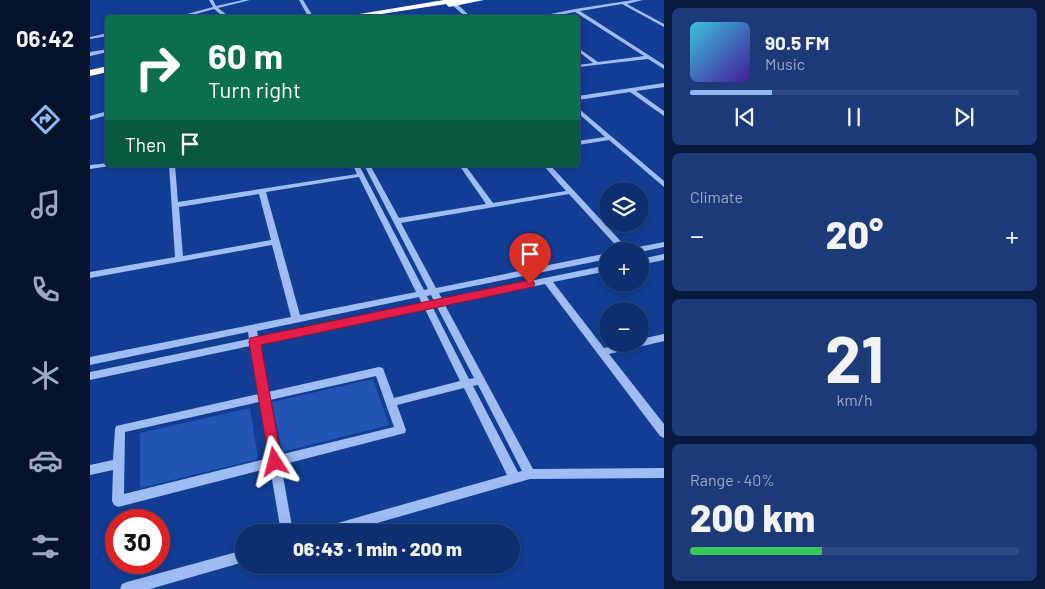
<!DOCTYPE html>
<meta charset="utf-8">
<style>
:root{--surface:#0d2e6f;--page:#1b3a77;--text:#f1f3f6;--muted:#9aa8c3;--line:#2d4a82;--accent:#90b9f0}
body{margin:0;font-family:Barlow,sans-serif;background:var(--page);color:var(--text);height:100vh;display:flex;flex-direction:column;font-size:19px;white-space:nowrap}
*{box-sizing:border-box;margin:0}
p{font-size:16px;color:var(--muted)}
.icon{flex:none;width:28px;height:28px;fill:none;stroke:currentColor;stroke-width:2;stroke-linecap:round;stroke-linejoin:round}
.map{position:relative;flex:1;overflow:hidden}
.sheet{display:flex;flex-direction:column;gap:8px;padding:8px;background:#07193d;width:381px}
.sheet>*{flex:none}
.banner{position:absolute;left:15px;top:15px;width:475px;height:152px;border-radius:5px;box-shadow:0 2px 12px #0003,0 0 0 1px var(--line);background:#0b6e4f;color:#fff;overflow:hidden}
.buttons{position:absolute;left:509px;top:182px;display:grid;gap:10px}
.buttons a{display:grid;place-items:center;width:50px;height:50px;border-radius:50%;background:var(--surface);box-shadow:0 2px 12px #0003,0 0 0 1px var(--line);font-size:25px}
.speed{position:absolute;left:15px;top:509px;display:flex;gap:10px;font-size:25px;font-weight:700;text-align:center}
.speed>*{display:grid;place-content:center;width:65px;height:65px;border-radius:50%;background:var(--surface);box-shadow:0 2px 12px #0003,0 0 0 1px var(--line);line-height:1}
.speed .limit{border:8px solid #d22;background:#fff;color:#111}
.pin{position:absolute;display:grid;place-items:center;width:42px;height:42px;color:#fff;margin:-51px -21px;border-radius:50% 50% 50% 0;rotate:-45deg;box-shadow:0 0 5px #0007}
.pin .icon{rotate:45deg}
.me{position:absolute;width:55px;margin:-28px;rotate:351deg;stroke-linejoin:round;filter:drop-shadow(0 0 4px #0008)}
.turn{display:flex;align-items:center;gap:18px;height:105px;padding:0 20px;font-size:22px}
.turn .icon{width:65px;height:65px;stroke-width:2.5}
.turn b{display:block;font-size:35px;line-height:42px}
.then{display:flex;align-items:center;height:48px;padding:0 20px;background:#0003;gap:10px;font-size:19px}
.big{font-size:38px;font-weight:800;line-height:1.1}
.sheet .widget{flex:1;display:flex;flex-direction:column;justify-content:center;gap:8px;min-width:0;padding:0 18px;border-radius:8px;background:var(--page)}
.sheet .dial{align-items:center;gap:0}
.dial b{font-size:65px;line-height:1}
.song{display:flex;align-items:center;gap:15px}
.cover{width:60px;height:60px;border-radius:8px;background:linear-gradient(135deg,hsl(190 70% 55%),hsl(260 70% 35%))}
.played{height:5px;border-radius:2px;background:linear-gradient(90deg,var(--accent) 25%,var(--line) 25%)}
.keys{display:flex;justify-content:space-around;direction:ltr}
.heat{display:flex;justify-content:space-between;align-items:center;font-size:28px;direction:ltr}
.charge{height:8px;border-radius:4px;background:linear-gradient(90deg,#34c759 40%,var(--line) 0)}
.trip{position:absolute;left:145px;top:524px;width:285px;height:50px;border-radius:25px;background:var(--surface);box-shadow:0 2px 12px #0003,0 0 0 1px var(--line);font-weight:800;line-height:50px;text-align:center}
main{display:flex;flex:1;min-height:0}
.dock{display:flex;flex-direction:column;width:90px;justify-content:space-around;align-items:center;background:#05122c;color:var(--muted)}
.dock .icon{width:35px;height:35px}
.dock .selected{color:var(--accent)}
.dock b{font-size:22px;color:var(--text)}
.map>svg:first-child{display:block}
</style>
<main>
<nav class="dock">
<b>06:42</b>
<svg class="icon selected" aria-label="directions" viewBox="0 0 24 24"><path d="M12 3l9 9-9 9-9-9zM9 14v-3h6M13 9l2 2-2 2"/></svg>
<svg class="icon" aria-label="music" viewBox="0 0 24 24"><path d="M9 18V5l10-2v13"/><circle cx="6" cy="18" r="3"/><circle cx="16" cy="16" r="3"/></svg>
<svg class="icon" aria-label="phone" viewBox="0 0 24 24"><path d="M5 4h4l2 5-3 2q2 4 5 5l2-3 5 2v4C11 20 4 13 5 4z"/></svg>
<svg class="icon" aria-label="climate" viewBox="0 0 24 24"><path d="M12 3v18M4 7l16 10M4 17L20 7"/></svg>
<svg class="icon" aria-label="car" viewBox="0 0 24 24"><path d="M5 17H2v-5l4-1 3-4h7l3 4 3 1v5h-3M9 17h6M6 11h13"/><circle cx="7" cy="17" r="2"/><circle cx="17" cy="17" r="2"/></svg>
<svg class="icon" aria-label="filters" viewBox="0 0 24 24"><path d="M4 7h16M4 17h16"/><circle cx="9" cy="7" r="2"/><circle cx="15" cy="17" r="2"/></svg>
</nav>
<div class="map">
<svg width="574" height="589" viewBox="0 0 574 589">
<rect width="100%" height="100%" fill="#113d94"/>
<path fill="#2255b3" d="M283 379 299 425 192 452 182 402Z
M160 408 168 459 50 488V433Z"/>
<g fill="none" stroke-linecap="round" stroke-linejoin="round">
<path fill="#9fbdf3" fill-rule="evenodd" d="M119 0H123L126 6 153 0H160L128 8 141 18H135L124 9 92 18H82L123 7Z
M209 0H213L224 18H219Z
M543 0H553L537 4 574 24V27L532 4 490 11 574 65V69L558 59 488 67V65L503 63 488 51V48L508 62 554 56 485 12 454 18H441L485 9Z
M362 3H366L382 18H377L362 5Z
M18 33V36L0 39V37Z
M18 49V52L0 56V52Z
M574 83V87L546 91 574 111V116L540 92 488 100V96Z
M488 108 574 181V187L519 140 488 145V141L515 137 488 113Z
M18 111V115L0 120V116Z
M18 163V165H21L20 166 0 169V165Z
M79 165H85L88 202 267 174 263 165H269L334 290 338 289 274 165H280L309 218 396 204 369 165H375L403 203 476 191 453 165H460L538 249 574 242V247L550 252 531 251 479 194 311 223 346 288 518 253V259L349 293 352 299 518 265V271L463 282 514 348 532 344H550V339L574 334V341L519 354 574 424V438L570 436 455 284 355 305 443 469 574 468V478L440 479 256 532H231L233 528 237 526 417 475 374 388 307 405 316 430 315 433 191 465 203 532H191L180 468 28 507 24 505 22 501 23 470 0 475V465L23 460 25 429 26 426 168 394 160 346 0 380V372L159 339 158 332 0 365V357L201 317 182 245 0 278V272L85 257ZM269 177 326 292 210 315 176 192ZM169 194 181 240 93 256 89 207ZM341 295 344 301 340 302 337 296ZM329 297 332 304 168 337 167 331ZM347 307 384 378 379 379 343 308ZM335 309 370 381 304 398 294 371 293 368 289 367 178 392 170 344ZM286 376 304 427 189 455 180 400ZM388 385 432 471 428 472 383 386ZM169 402 179 458 34 494 35 432Z
M574 254V260L550 265V259Z
M154 550V562L60 589H30L32 584 37 582Z"/>
<path fill="#fff" fill-rule="evenodd" d="M354 0H394L359 7 356 4 266 18H245Z
M18 66V72L0 76V70Z"/>
</g>
<path fill="#e11d48" stroke="#92132f" d="M440 280 443 281 445 284 443 287 171 345 192 462 190 466 185 468 180 466 159 342 160 338Z"/>
</svg>
<div class="buttons">
<a><svg class="icon" aria-label="layers" viewBox="0 0 24 24"><path d="M12 4l9 5-9 5-9-5zM3 14l9 5 9-5"/></svg></a>
<a>+</a>
<a>−</a>
</div>
<div class="speed"><div class="limit">30</div></div>
<div class="pin" style="left:440px;top:284px;background:#d93025"><svg class="icon" aria-label="arrive" viewBox="0 0 24 24"><path d="M6 21V4h12l-3 4 3 4H6"/></svg></div>
<svg class="me" style="left:185px;top:462px" viewBox="-20 -20 40 40"><path d="M0-17L14 15 0 8-14 15z" fill="#e11d48" stroke="#fff" stroke-width="4"/></svg>
<div class="trip">06:43 · 1 min · 200 m</div>
<div class="banner">
<div class="turn"><svg class="icon" aria-label="right" viewBox="0 0 24 24"><path d="M7 20v-9h11M14 6l5 5-5 5"/></svg><div><b>60 m</b>Turn right</div></div>
<div class="then">Then<svg class="icon" aria-label="arrive" viewBox="0 0 24 24"><path d="M6 21V4h12l-3 4 3 4H6"/></svg></div>
</div>
</div>
<section class="sheet">
<div class="widget">
<div class="song"><i class="cover"></i><div><b>90.5 FM</b><p>Music</p></div></div>
<div class="played"></div>
<div class="keys"><svg class="icon" aria-label="previous" viewBox="0 0 24 24"><path d="M18 5L8 12l10 7zM5 5v14"/></svg><svg class="icon" aria-label="pause" viewBox="0 0 24 24"><path d="M8 5v14M16 5v14"/></svg><svg class="icon" aria-label="next" viewBox="0 0 24 24"><path d="M6 5l10 7-10 7zM19 5v14"/></svg></div>
</div>
<div class="widget"><p>Climate</p>
<div class="heat"><a>−</a><b class="big">20°</b><a>+</a></div>
</div>
<div class="widget dial"><b>21</b><p>km/h</p></div>
<div class="widget"><p>Range · 40%</p><b class="big">200 km</b><div class="charge"></div></div>
</section>
</main>
